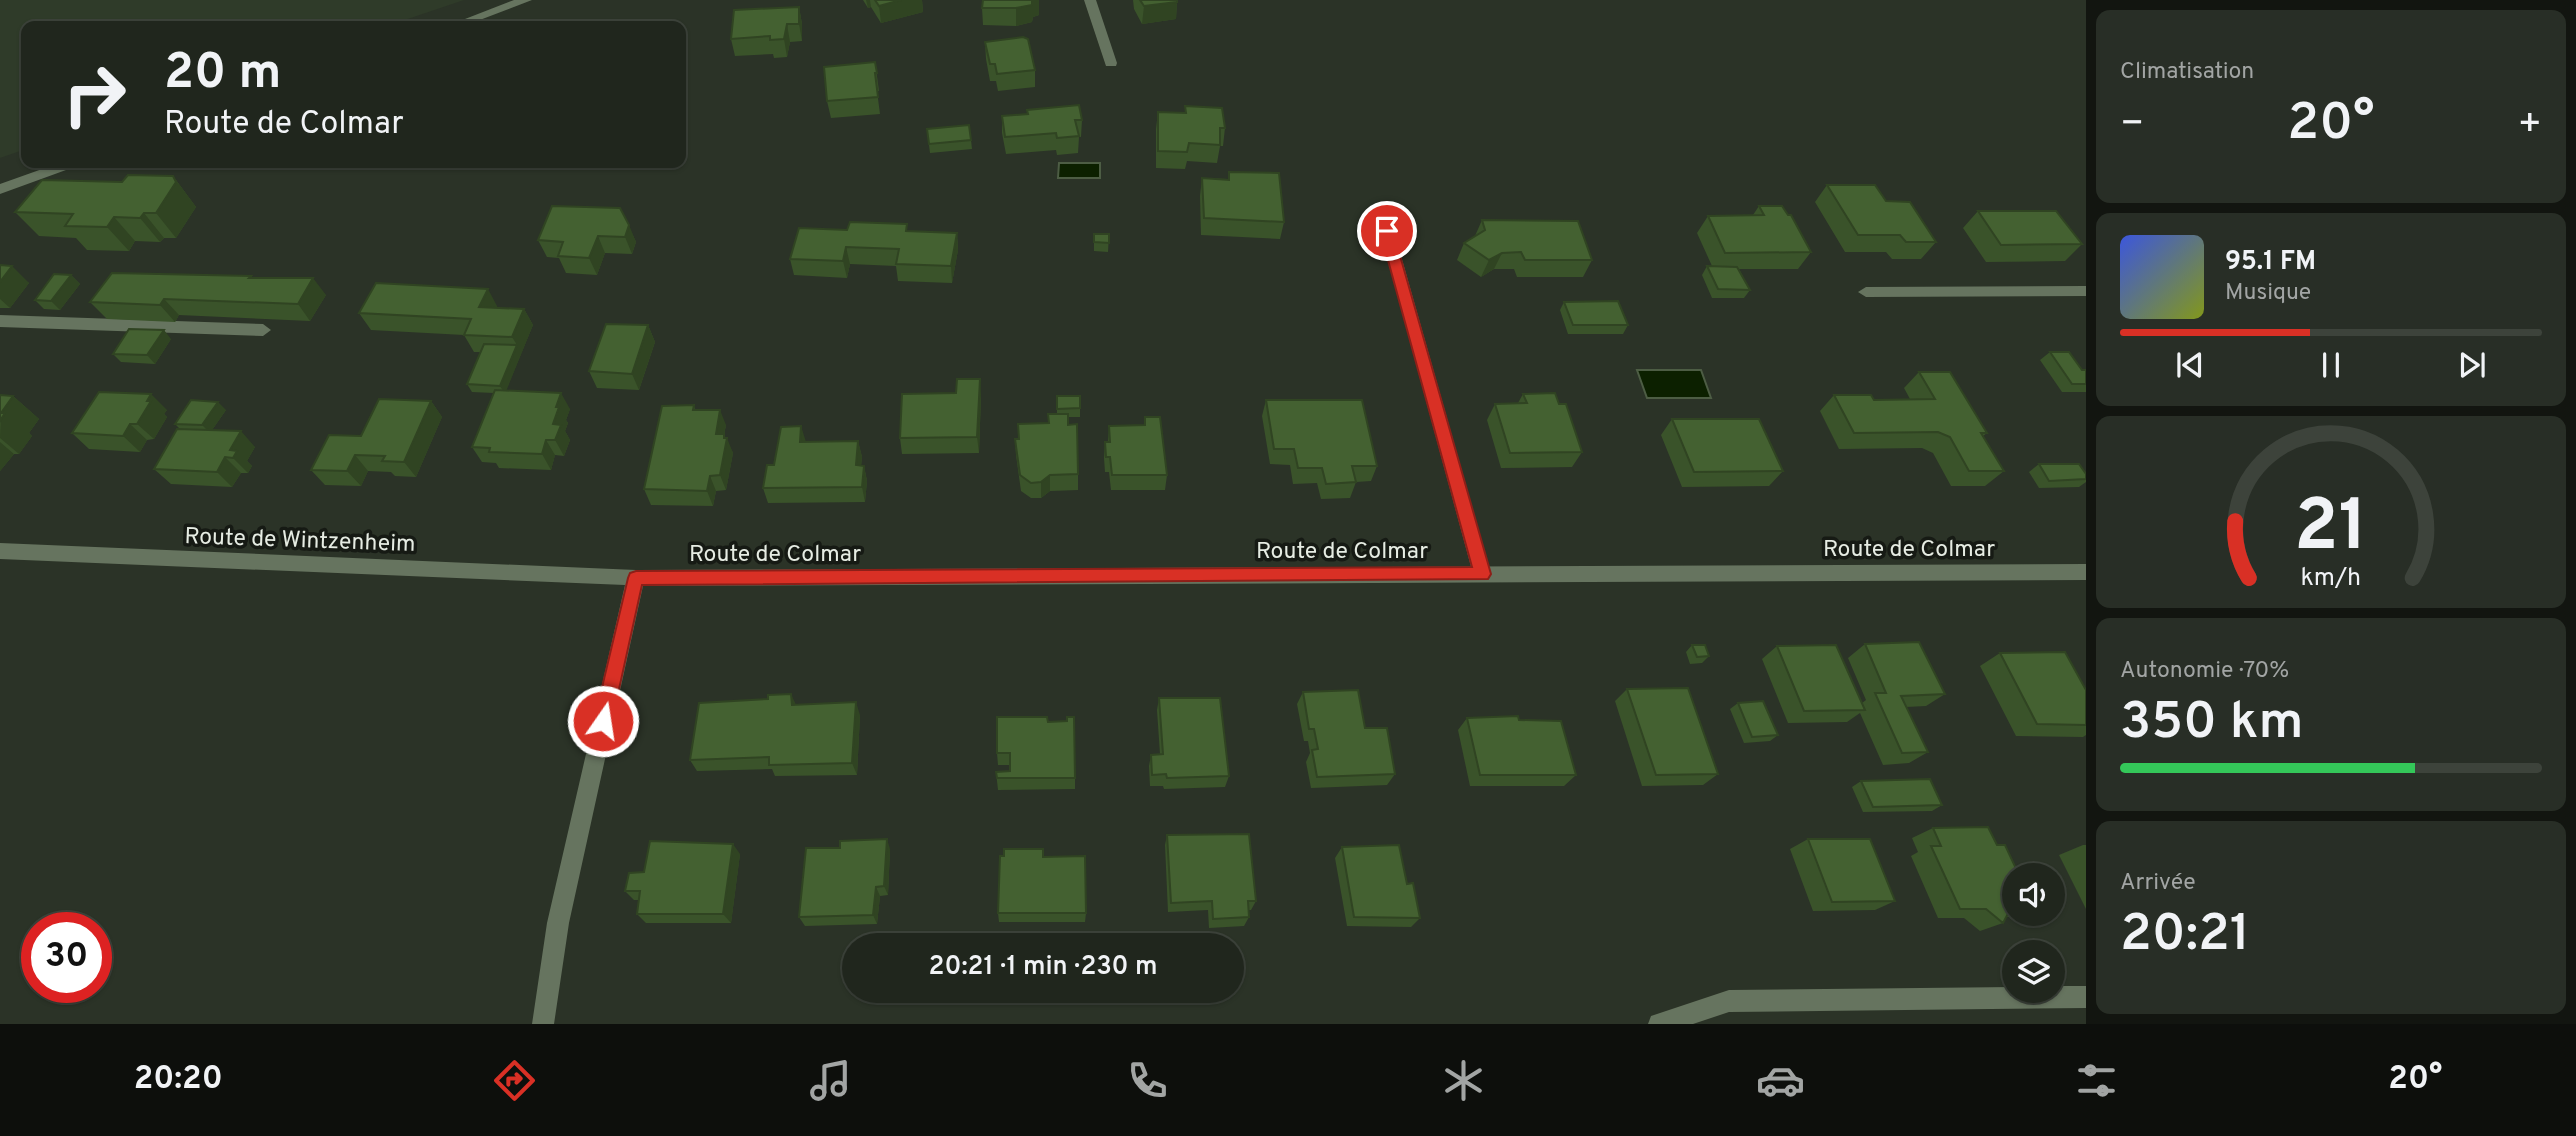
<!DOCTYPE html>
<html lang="fr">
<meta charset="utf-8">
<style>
:root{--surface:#20261d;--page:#282e26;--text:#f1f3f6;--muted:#a2a5a4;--line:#3d433b;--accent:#d93025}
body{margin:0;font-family:Overpass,sans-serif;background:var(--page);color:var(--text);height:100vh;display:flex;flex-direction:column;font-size:26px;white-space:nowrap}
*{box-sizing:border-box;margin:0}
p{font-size:23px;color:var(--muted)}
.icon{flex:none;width:38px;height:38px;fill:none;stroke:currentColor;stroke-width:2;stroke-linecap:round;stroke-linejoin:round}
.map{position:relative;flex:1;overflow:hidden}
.details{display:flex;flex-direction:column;gap:10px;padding:10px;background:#121510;width:490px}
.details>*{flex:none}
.banner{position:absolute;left:21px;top:21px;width:665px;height:147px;border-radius:14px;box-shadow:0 2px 5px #0004,0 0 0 2px var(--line);background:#20261d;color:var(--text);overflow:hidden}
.controls{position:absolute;left:2002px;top:863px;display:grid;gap:14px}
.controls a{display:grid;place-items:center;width:63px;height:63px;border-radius:50%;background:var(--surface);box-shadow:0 2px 5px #0004,0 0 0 2px var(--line);font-size:35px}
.speed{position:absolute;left:21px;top:912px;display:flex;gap:14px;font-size:35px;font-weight:700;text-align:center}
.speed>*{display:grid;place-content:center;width:91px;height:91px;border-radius:50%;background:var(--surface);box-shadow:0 2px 5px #0004,0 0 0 2px var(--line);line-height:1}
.speed .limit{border:10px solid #d22;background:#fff;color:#111}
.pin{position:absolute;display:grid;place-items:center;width:60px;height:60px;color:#fff;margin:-30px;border:4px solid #fff;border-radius:50%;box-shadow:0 2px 7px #0007}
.me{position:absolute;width:77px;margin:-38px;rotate:13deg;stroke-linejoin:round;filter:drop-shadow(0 0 5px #0008)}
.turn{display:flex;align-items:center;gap:24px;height:147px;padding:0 28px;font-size:32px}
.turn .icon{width:91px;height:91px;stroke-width:2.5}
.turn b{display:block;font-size:49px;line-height:60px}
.big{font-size:52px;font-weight:600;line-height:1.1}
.details .widget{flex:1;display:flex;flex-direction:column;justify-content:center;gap:10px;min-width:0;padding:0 24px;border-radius:14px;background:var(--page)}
.details .dial{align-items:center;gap:0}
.dial svg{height:182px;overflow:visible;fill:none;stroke:var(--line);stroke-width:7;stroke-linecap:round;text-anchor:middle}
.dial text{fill:var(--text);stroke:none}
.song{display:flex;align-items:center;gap:21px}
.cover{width:84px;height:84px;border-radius:10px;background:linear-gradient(135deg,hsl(230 70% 55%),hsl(70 70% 35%))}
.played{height:7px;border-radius:4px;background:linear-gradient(90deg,var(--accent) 45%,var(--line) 45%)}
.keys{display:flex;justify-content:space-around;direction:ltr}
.heat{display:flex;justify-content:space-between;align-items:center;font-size:38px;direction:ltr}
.charge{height:10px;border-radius:5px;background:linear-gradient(90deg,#34c759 70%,var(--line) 0)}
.trip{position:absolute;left:842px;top:933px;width:402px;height:70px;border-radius:35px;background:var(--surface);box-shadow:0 2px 5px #0004,0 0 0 2px var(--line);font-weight:600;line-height:70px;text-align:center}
.dock{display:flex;height:112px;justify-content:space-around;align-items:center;background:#0d0f0c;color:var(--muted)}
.dock .icon{width:49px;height:49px}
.dock .current{color:var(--accent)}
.dock b{font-size:32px;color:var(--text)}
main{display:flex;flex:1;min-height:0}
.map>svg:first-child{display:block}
</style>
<main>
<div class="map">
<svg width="2086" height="1024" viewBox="0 0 2086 1024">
<rect width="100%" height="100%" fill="#2b3327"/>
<path fill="#2f3b29" d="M0 0H464L387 26H26V149L0 158Z"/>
<path fill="#0c2000" stroke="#4d5d44" stroke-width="2" d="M1059 163H1100V178H1058Z
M1637 370H1701L1711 398H1647Z"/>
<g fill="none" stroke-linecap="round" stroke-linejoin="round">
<path fill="#66745f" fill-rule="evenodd" d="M1387 226 1394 231 1491 574 1488 580 1482 582 1476 580 1473 574 1380 231Z
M0 315 263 324 271 330 263 336 0 327Z"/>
<path fill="#66745f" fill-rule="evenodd" d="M1084 0H1096L1117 63 1116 66H1106Z
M2086 286V296L1866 297 1858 292 1866 287Z
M0 543 636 570 2086 564V580L643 586 569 923 554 1024H532L547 923 625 585 0 559Z
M2053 986H2086V1008L1729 1012 1693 1024H1648L1651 1016 1729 990 2014 987V990H2053Z"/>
<path fill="#66745f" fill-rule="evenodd" d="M514 0H532L464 26H447Z
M59 163H79L77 166 0 194V184Z"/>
</g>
<path fill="#3a532a" d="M863 0H922L923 12 881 23 871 7 868 8Z
M983 0 1039 15 1033 17 1032 22 1016 26 983 25 982 8Z
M1133 0H1177L1176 19 1142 24 1134 9Z
M799 7 802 24V41L790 42 787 57 774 58 773 54 735 56 731 39Z
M985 42 1035 70V87L998 91 996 81H990L986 59Z
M875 62 879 91H877L880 114 831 118 827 101Z
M1185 106 1225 128 1223 146H1220L1217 163 1187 161 1185 169 1156 168V129L1158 112 1185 113Z
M1027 110 1082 120 1081 137H1079L1078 153 1057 155 1056 150 1006 154 1002 133V116L1028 114Z
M927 129 971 140 972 149 930 153Z
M1229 172 1284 222 1280 239 1201 235 1200 196 1202 178 1228 179Z
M173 176 196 207 176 238H164L160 242 135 241 129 251 87 250 76 238 39 236 15 212 122 182Z
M1827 185 1886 201 1936 242 1921 259H1892L1886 252H1845L1815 202Z
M1759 206 1811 252 1798 269H1739L1750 290 1744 298H1712L1702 275 1707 266H1712L1697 233 1708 216 1753 215Z
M620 208 636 242 632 254 605 253 597 275 566 273 559 258 547 257 538 240Z
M1978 211 2082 244 2065 261 1986 262 1963 228Z
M1482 220 1592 260 1583 277H1517L1514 269H1494L1481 277 1457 260 1464 243 1475 236Z
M847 230 957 233 958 250 952 283 898 281 896 266 850 264 847 278 794 275 790 259Z
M1094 234H1109L1108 252 1094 251Z
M0 265 29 283 10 308H0Z
M71 275 80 284 60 310 44 309 35 300Z
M251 276 253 278 326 295 310 321 179 315 175 322 107 319 90 302Z
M1564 302 1628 325 1623 334H1568L1560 310Z
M497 306 496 308 524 309 533 325 506 390 570 409 566 420 568 423 565 431 570 440 564 456 555 455 551 470 499 468 496 463 482 462 472 447 494 393 472 392 467 384 480 352H474L464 335 371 330 359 313Z
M648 325 655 342 639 390 597 388 589 371Z
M171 339 155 364 121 362 113 354Z
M2050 352 2082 370H2086V392H2062L2040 360Z
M1919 372 1987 433 1983 436 2004 471 1985 486H1951L1933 453 1922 448 1839 449 1820 411 1834 395 1874 400 1910 399 1904 388Z
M1523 394 1559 404 1582 452 1572 467 1501 468 1487 420 1495 404 1518 403Z
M0 395 13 396 39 419 29 433 32 436 19 454H14L0 471Z
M981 395 979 453 902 454 900 438Z
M1057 396 1080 408V417H1068V425L1078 474V490L1050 491 1041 498H1031L1021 491 1016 455 1015 439H1019L1048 423V414H1057Z
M1266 400 1377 466 1371 481 1356 482 1350 498 1321 499 1317 483 1293 484 1290 465 1270 464 1262 416Z
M431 401 442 417 416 477 395 476 391 472 368 471 361 486 325 485 311 470 361 436Z
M694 405 695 410 726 425 724 435 733 453 726 490 716 491 713 506 651 505 644 489Z
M167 410 164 414 167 417 154 439 147 440 140 452 89 449 72 433Z
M226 410 212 430 255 447 247 461 252 466 248 473H241L232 487 171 484 154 469 180 429 175 424Z
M1145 417 1167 475 1165 490H1111L1109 472H1105L1104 458 1105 442H1108L1109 426 1144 425Z
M1672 419 1783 471 1769 486 1682 487 1661 435Z
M858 441 862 457 861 466H864L867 481 865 502 768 503 763 488 774 465 806 442Z
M2039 464 2086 474V482L2079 487 2039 488 2029 472Z
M1865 644 1945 694 1926 706 1906 707 1928 752 1909 763 1883 765 1860 713 1847 722 1788 723 1762 659 1777 646 1862 703 1866 700 1848 658Z
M1692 645 1709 656 1702 663 1690 664 1686 652Z
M2000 653 2086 690V735L2083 737 2016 736 1980 666Z
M1627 689 1718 774 1703 785 1642 786 1615 701Z
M1303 692 1365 728 1395 774 1387 785 1311 788 1306 762 1310 753 1308 741H1304L1297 704Z
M1159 698 1229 776 1225 787 1164 789 1163 786H1150L1149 766 1151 755 1160 754 1157 710Z
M1738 703 1778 735 1770 741 1744 743 1730 709Z
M796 705 860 715 857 775 775 776 772 769 697 771 690 760Z
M1467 718 1519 720 1576 775 1564 786H1470L1458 730Z
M1048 722 1075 778V789L998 790 996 772 1010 771V765H998L997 753Z
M1861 781 1942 805 1932 811 1863 812 1852 787Z
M1933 828 1997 845 2014 875V914H2021L2012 917H2006L2003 923 1980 931 1964 918H1938L1911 856 1918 852 1912 838Z
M1167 835 1256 901 1251 910H1248L1249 917 1244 926 1209 928 1208 910 1168 912 1165 845Z
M1808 839 1895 901 1875 910 1813 911 1790 849Z
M2083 845H2086V909L2059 855Z
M1342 847 1407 884 1420 918 1411 927 1347 926 1335 858Z
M890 849 888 895 880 896 877 924 805 926 799 917Z
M740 854 731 923H646L637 914 639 900H634L625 891 644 872Z
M1043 857 1086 913 1085 922H999L998 913Z"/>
<path fill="#304422" d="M866 0H870L871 7 868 8Z
M901 0H922L923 12 881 23 879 6Z
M1032 0H1039V15L1033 17 1032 22 1016 26V8Z
M1177 2 1176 19 1142 24 1144 6Z
M799 7 802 24V41L799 24Z
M787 24 790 42 787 57 784 39Z
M683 30 688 48 681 75V38Z
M173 176 196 207 176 238 156 213Z
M144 213 164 238 160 242 140 218Z
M114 217 135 241 129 251 107 227Z
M629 225 636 242 632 254 625 237Z
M957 233 958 250 952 283 951 266Z
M598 236 605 253 597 275 589 258Z
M846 247 850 264 847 278 843 261Z
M1502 253 1494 269 1481 277 1489 260Z
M12 266 29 283 10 308 0 299V282Z
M71 275 80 284 60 310 51 301Z
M313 278 326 295 310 321 298 304Z
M488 289 497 306 489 324 479 307Z
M164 299 179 315 175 322 160 305Z
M524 309 533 325 505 394 500 386 517 345 512 337Z
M648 325 655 342 639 390 632 374Z
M164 330 171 339 155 364 147 355Z
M980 379 981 395 979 453 977 437Z
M561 393 570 409 566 420 568 423 565 431 570 440 564 456 555 440 553 424 556 407Z
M151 394 167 410 164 414 167 417 154 439 137 424 147 401Z
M13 396 39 419 29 433 32 436 19 454 0 438 1 413Z
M431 401 442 417 416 477 404 462Z
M218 402 226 410 210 433 202 425Z
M720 410 726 425 724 435 726 440 727 438 733 453 726 490 720 475 716 434Z
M130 424 147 440 140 452 123 436Z
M801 426 806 442H800Z
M241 431 255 447 247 461 252 466 248 473 233 458 230 450Z
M546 440 555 455 551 470 542 454Z
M858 441 862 457 859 480 856 465Z
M0 442 14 454 0 471Z
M355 455 368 471 361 486 347 471Z
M225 457 241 473 232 487 217 472Z
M864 466 867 481 865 502 862 487Z
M1050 475V491L1041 498V482Z
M710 476 716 491 713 506 707 491Z
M791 694 797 707 792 705Z
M856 702 860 715 857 775 852 763Z
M887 839 890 849 888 895 884 886Z
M733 844 740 854 731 923 723 914Z
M876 887 880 896 877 924 873 915Z"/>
<path fill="#446131" stroke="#304422" stroke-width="2" d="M875 0H901L879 6Z
M983 0H1032V5L1016 8H982Z
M1140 0H1177V2L1144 6Z
M799 7V24H787L784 39 770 40V36L731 39 734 10Z
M1023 37 1028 39 1035 70 997 74 995 64H990L985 42Z
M875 62 877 73H875L878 97 827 101 824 67Z
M1079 105 1082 120H1075L1079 136 1057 138 1056 133 1005 137 1002 116 1028 114 1027 110Z
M1185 106 1222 108 1225 128H1220V145L1189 143 1187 152 1158 151V112L1186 113Z
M969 125 971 140 929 144 927 129Z
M1229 172 1279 173 1284 222 1204 218 1202 178 1229 180Z
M128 175 173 176 176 182 156 213H144L140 218 114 217 107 227 65 226 73 214 15 212 42 180 122 182Z
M1827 185H1875L1886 201 1910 202 1936 242H1906L1900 235H1858Z
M552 206 620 208 629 225 625 237 598 236 589 258 558 256 563 242 538 240Z
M1759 206H1782L1788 215H1791L1811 252 1725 253 1708 216 1764 215Z
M1978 211H2056L2082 244 2001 245Z
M1482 220 1578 221 1592 260H1525L1521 252 1502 253 1489 260 1464 243 1485 230Z
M850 222 907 224 906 231 957 233 951 266 896 264 899 249 846 247 843 261 790 259 799 228 847 230Z
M1094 234H1109V243L1094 242Z
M0 265 12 266 0 282Z
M1707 266 1737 267 1750 290 1718 289Z
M112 273 251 276 249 278H313L298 304 164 299 160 305 90 302Z
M54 274 71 275 51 301 35 300Z
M376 283 488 289 479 307 524 309 512 337 464 335 471 319 359 313Z
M1618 301 1628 325H1573L1564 302Z
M606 324 648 325 632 374 589 371Z
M129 329 164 330 147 355 113 354Z
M484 344 517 345 500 386 467 384Z
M2050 352H2069L2082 370H2086V384H2072Z
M1919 372H1950L1987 433H1981L2004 471H1969L1950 437 1938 432 1854 433 1834 395H1871L1874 400 1935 399Z
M957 379H980L977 437 900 438 902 394 956 393Z
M495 390 561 393 556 407H559L553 424 561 425 555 440H546L542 454 489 452 490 448 472 447Z
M99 392 151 394 147 401H151L137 424H130L123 436 72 433Z
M1555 393 1559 404H1566L1582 452 1510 453 1495 404 1527 403 1523 394Z
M0 395 13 396 1 413H5L0 421Z
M1057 396H1080V408L1057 409Z
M379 399 431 401 404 462 382 461 385 456 355 455 347 471 311 470 329 435 361 436Z
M191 400 218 402 202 425 175 424Z
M1266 400H1362L1377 466H1352L1356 482 1326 484 1322 468H1298L1294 449H1274Z
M694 405 693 410H720L716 434H724V438H727L720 475 710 476 707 491 644 489 662 406Z
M1048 414H1068V425L1077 424 1078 474 1050 475 1041 482 1031 483 1020 475 1015 439H1019L1018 424 1049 423Z
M1145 417H1160L1167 475H1112L1110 457H1106L1105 442H1110L1109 426 1145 425Z
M1672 419H1759L1783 471 1694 472Z
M801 426 800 442 858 441 856 465 864 466 862 487 763 488 767 465H774L781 427Z
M177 429 241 431 230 450 237 451 233 458 225 457 217 472 154 469Z
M2039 464H2079L2086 474V479L2049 481Z
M1919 642 1945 694 1901 696 1928 752 1902 753 1875 693H1886L1865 644Z
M1692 645H1705L1709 656 1697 657Z
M1836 645 1865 710 1804 711 1777 646Z
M2065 652 2086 690V725L2037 724 2000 653Z
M1688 688 1718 774 1656 775 1627 689Z
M1358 690 1365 728H1387L1395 774 1317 777 1312 750 1318 749 1314 729H1309L1303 692Z
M791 694 792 705 856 702 852 763 769 765V757L690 760 699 703 768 699V695Z
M1159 698H1220L1229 776 1167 778 1166 774 1152 775 1151 755 1163 754Z
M1763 701 1778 735 1752 737 1738 703Z
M1518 716 1519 720 1561 721 1576 775H1480L1467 718Z
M997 717H1047L1048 722 1067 721V717H1074L1075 778H997L996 772 1010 771V753H997Z
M1930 779 1942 805 1873 807 1861 781Z
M1988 827 1997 845H2005L2019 875H2014V908H2011L2003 923 1986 909H1960L1931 846H1941L1933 828Z
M1249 834 1256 901H1248L1249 917 1213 919 1212 901 1171 903 1167 835Z
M887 839 884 886 876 887 873 915 799 917 806 848H840V841Z
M1808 839H1870L1895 901 1832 902Z
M650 841 733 844 723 914H637L640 891H625L629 873 644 872Z
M1399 845 1407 884 1413 883 1420 918 1354 917 1342 847Z
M1004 849H1043V857L1085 856 1086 913H998L1000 856H1004Z"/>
<path fill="#d93025" stroke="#8d1f18" stroke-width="2" d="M1387 226 1393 231 1491 574 1488 579 642 585 612 721 609 727 603 729 597 727 594 721 628 578 630 573 636 571 1472 567 1380 231Z"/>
<g text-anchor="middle" stroke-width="7" stroke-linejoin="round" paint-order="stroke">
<g font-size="23" fill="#e6ece3" stroke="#161a14">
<text transform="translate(300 539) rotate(2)" y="8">Route de Wintzenheim</text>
<text x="1909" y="556">Route de Colmar</text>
<text x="1342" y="558">Route de Colmar</text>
<text x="775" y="561">Route de Colmar</text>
</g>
</g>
</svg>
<div class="controls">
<a><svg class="icon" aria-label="sound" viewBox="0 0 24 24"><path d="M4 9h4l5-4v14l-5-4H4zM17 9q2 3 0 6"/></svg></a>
<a><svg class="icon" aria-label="layers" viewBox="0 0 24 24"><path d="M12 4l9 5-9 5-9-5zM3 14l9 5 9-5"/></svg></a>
</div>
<div class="speed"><div class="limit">30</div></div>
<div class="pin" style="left:1387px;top:231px;background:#d93025"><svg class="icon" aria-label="arrive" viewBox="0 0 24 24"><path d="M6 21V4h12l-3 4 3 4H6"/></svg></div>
<svg class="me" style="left:603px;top:721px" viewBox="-20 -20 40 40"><circle r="17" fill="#d93025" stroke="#fff" stroke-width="3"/><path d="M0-11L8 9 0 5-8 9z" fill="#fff"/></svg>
<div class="trip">20:21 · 1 min · 230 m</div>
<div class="banner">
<div class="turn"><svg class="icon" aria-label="right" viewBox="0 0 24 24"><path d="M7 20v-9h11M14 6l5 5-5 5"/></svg><div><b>20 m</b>Route de Colmar</div></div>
</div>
</div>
<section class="details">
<div class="widget"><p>Climatisation</p>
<div class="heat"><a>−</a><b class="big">20°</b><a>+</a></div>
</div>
<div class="widget">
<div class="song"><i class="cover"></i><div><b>95.1 FM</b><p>Musique</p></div></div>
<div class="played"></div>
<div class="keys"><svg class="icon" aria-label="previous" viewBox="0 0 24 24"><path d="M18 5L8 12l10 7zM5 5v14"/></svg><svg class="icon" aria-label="pause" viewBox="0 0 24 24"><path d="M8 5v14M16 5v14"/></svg><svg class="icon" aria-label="next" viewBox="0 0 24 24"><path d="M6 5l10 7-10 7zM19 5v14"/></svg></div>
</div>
<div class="widget dial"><svg viewBox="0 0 100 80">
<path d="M14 69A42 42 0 1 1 86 69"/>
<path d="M14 69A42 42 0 0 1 8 44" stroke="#d93025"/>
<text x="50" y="56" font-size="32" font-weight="700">21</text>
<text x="50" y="72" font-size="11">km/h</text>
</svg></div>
<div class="widget"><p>Autonomie · 70%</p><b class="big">350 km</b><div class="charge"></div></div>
<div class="widget"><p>Arrivée</p><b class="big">20:21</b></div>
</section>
</main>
<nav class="dock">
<b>20:20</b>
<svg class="icon current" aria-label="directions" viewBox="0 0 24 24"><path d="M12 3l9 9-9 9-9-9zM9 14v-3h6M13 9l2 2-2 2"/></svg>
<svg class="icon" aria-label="music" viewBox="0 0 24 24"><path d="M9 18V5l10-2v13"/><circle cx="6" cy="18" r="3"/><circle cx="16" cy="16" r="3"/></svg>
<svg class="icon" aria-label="phone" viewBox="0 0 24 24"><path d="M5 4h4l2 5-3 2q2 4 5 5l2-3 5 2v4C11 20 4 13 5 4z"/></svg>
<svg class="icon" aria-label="climate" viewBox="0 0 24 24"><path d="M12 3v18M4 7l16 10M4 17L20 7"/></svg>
<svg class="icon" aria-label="car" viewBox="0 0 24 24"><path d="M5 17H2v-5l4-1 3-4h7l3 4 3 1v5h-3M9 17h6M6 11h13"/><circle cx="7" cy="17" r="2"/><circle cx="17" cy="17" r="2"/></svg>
<svg class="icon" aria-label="filters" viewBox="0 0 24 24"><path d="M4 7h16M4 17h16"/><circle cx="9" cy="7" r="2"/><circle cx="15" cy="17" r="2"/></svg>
<b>20°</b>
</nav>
